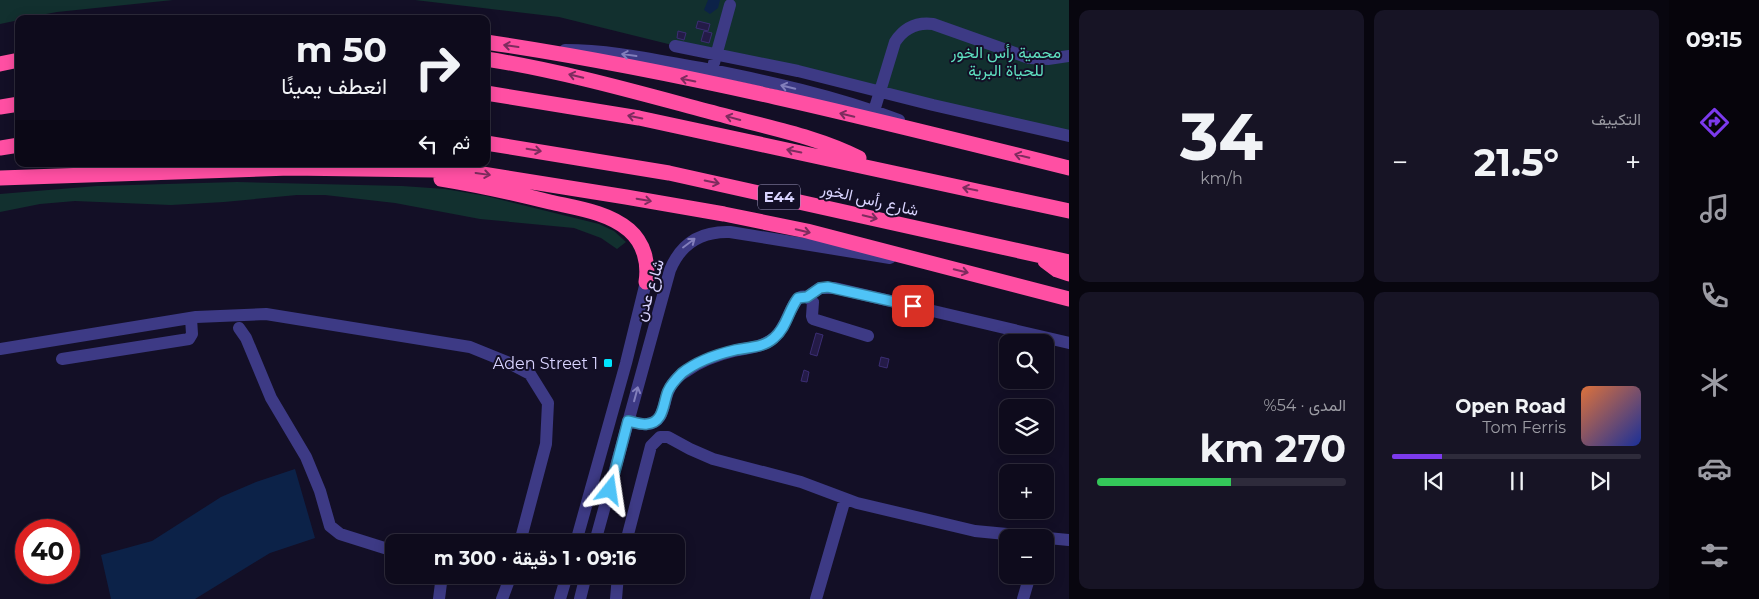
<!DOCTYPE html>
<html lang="ar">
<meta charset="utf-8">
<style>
:root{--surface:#0e0b1c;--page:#171425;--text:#f1f3f6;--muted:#9b9ba3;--line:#2e2b3b;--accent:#7c3aed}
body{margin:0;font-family:Montserrat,Vazirmatn,sans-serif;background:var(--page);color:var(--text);direction:rtl;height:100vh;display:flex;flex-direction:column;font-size:19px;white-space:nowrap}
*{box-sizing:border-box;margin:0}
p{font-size:16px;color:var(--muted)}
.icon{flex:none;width:28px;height:28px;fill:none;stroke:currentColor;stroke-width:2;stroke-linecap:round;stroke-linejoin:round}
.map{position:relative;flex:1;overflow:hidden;direction:ltr}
.details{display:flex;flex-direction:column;gap:10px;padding:10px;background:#08060f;width:600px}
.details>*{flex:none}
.hud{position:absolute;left:15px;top:15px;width:475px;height:152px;border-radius:10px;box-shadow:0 2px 12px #0003,0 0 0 1px var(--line);direction:rtl;background:#0e0b1c;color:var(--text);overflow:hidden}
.tools{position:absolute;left:999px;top:334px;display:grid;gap:10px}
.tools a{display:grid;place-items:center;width:55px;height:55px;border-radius:10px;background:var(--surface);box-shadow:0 2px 12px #0003,0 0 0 1px var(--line);font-size:25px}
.speed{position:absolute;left:15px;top:519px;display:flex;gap:10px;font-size:25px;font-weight:700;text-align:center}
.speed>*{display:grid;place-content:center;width:65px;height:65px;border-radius:50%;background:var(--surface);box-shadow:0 2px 12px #0003,0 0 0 1px var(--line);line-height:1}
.speed .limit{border:8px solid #d22;background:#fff;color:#111}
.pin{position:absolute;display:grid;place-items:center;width:42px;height:42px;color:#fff;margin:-21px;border-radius:10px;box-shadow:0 2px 8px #0006}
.me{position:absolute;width:55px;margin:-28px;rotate:15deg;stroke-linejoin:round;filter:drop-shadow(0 0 4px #0008)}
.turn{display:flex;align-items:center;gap:18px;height:105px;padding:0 20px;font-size:22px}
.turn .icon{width:65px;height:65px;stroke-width:2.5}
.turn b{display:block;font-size:35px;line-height:42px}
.then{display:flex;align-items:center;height:48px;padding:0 20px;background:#0003;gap:10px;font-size:19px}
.big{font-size:38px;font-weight:700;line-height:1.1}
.details .widget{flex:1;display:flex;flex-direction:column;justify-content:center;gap:8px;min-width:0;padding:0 18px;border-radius:10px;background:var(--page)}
.details .dial{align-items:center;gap:0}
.dial b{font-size:65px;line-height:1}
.song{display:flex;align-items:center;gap:15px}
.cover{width:60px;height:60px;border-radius:8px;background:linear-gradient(135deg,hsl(20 70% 55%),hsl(230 70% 35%))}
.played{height:5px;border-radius:2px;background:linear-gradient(90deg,var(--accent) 20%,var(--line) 20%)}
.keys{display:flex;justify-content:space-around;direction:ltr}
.heat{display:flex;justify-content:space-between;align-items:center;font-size:28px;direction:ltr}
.charge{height:8px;border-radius:4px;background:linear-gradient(90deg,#34c759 54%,var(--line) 0)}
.details .tiles{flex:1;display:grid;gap:10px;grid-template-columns:repeat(2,1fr)}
.trip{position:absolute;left:385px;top:534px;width:300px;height:50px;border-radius:10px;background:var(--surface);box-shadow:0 2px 12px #0003,0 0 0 1px var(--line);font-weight:700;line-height:50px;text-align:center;direction:rtl}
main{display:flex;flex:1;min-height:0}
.dock{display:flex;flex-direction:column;width:90px;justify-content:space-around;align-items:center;background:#06040b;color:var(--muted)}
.dock .icon{width:35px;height:35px}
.dock .active{color:var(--accent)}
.dock b{font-size:22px;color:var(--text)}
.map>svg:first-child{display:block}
</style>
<main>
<nav class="dock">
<b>09:15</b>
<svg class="icon active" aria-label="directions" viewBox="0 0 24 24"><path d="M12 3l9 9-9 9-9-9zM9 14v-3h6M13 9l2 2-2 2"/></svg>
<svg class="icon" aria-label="music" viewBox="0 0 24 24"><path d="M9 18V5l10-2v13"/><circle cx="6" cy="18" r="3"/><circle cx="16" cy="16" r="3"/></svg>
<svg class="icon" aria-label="phone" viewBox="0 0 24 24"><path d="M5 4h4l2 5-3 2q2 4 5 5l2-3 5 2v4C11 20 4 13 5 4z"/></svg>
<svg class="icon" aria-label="climate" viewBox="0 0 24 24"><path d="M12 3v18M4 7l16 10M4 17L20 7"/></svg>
<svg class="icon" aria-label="car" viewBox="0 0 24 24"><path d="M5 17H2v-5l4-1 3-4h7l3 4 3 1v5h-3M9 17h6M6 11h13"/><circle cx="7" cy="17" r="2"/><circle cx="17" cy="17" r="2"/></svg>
<svg class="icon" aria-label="filters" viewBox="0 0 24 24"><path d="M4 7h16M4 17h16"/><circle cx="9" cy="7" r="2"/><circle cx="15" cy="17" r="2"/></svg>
</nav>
<section class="details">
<div class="tiles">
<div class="widget"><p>التكييف</p>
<div class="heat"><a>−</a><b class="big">21.5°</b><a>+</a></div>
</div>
<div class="widget dial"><b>34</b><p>km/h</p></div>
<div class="widget">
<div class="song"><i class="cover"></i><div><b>Open Road</b><p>Tom Ferris</p></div></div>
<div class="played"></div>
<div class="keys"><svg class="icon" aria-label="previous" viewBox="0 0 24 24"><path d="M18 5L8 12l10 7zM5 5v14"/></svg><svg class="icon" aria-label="pause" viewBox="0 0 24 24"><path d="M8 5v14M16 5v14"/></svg><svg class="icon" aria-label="next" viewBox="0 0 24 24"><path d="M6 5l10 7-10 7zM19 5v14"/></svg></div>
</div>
<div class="widget"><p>المدى · 54%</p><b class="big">270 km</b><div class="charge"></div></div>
</div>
</section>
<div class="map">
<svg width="1069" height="599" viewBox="0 0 1069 599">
<rect width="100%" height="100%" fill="#130f26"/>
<path fill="#12302f" d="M0 0H173L57 12 19 19V20L0 24Z
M415 0H1069V140L737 61 559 17Z
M237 182 402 186 445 189 486 196 599 224 614 231 626 242 617 249 601 238 574 228 480 219 395 203 325 195H297L224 202 171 205 75 201 40 204 0 212V194L97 186Z"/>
<path fill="#0c2248" d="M708 0H720L718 8 710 14 704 10Z
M295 469 315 538 270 553 195 599H111L101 555 152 541 221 497 256 482Z"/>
<path fill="#241b47" stroke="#3b2d73" d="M698 21 710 24 708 31 696 28Z
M678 31 686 33 684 40 677 38Z
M704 31 712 33 709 43 701 41Z
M816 333 823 335 817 356 810 354Z
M881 357 889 359 887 368 879 366Z
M804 370 809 372 807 382 801 381Z"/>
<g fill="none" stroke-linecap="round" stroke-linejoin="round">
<path stroke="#3d3a85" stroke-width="12" d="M675 46 798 71 933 105 1069 136
M565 50C611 50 655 60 701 68 768 81 835 96 899 120
M714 63 730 5
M874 111 895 42C904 28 917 22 933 24L1029 58 1048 59 1069 56
M807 297 820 288H835L1069 343
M239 328 246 338 271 398 306 457 320 491 330 526 340 534 394 551
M0 349 196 317 266 314 470 347 507 362 530 374 548 403 546 444 520 542
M62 359 189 339 192 334 191 318
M628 421C634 422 641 425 647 424 664 423 663 404 668 392 671 384 678 376 685 372 699 362 717 355 734 351 749 347 764 348 776 336 787 325 789 309 797 300 800 296 803 296 807 297L813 302 812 316 813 319 868 336
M576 542 626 363 646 282
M595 542 670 270C681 243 701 231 730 232L890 258
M626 542 651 446 660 437H668L690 449 713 459 801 482 857 503 975 531 1069 540
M439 599 442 575
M502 599 511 575
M560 599 567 575
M580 599 586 575
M616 599 618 575
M816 599 845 499
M1023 599 1030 575"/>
<path stroke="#ff4fa3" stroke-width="15" d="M486 42C682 71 877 120 1069 168
M486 59C568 72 646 95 726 116 770 128 818 137 859 158
M0 64 19 60
M486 93 639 118 1069 211
M0 107 19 104
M486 143 669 173 1069 262
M0 148 19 145
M0 178 290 168 432 170 470 172 626 197 724 214 807 231 1069 299
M441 179C478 185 514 193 550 202 576 208 608 212 629 230 644 243 649 263 646 282
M1045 261 1057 270 1069 274"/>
</g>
<defs><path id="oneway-shaft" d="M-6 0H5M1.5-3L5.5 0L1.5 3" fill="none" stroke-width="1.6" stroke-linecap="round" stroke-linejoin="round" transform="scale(1.25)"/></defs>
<g stroke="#7d2c5e">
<use href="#oneway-shaft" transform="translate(511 46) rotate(-172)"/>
<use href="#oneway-shaft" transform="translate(576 76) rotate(-166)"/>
<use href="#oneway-shaft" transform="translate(688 80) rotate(-169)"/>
<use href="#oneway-shaft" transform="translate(847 115) rotate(-167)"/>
<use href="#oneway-shaft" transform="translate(635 117) rotate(-169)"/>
<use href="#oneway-shaft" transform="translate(733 118) rotate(-165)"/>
<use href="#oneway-shaft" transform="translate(534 150) rotate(9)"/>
<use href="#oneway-shaft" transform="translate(794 151) rotate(-168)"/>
<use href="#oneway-shaft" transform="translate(1022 156) rotate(-166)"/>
<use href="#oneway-shaft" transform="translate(483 174) rotate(8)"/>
<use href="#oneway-shaft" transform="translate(712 182) rotate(12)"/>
<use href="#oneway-shaft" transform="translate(970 189) rotate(-168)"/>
<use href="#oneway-shaft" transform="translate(644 200) rotate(10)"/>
<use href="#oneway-shaft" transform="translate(870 217) rotate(13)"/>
<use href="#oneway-shaft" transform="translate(803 231) rotate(13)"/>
<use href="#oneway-shaft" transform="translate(961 271) rotate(14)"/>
</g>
<g stroke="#837fbc">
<use href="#oneway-shaft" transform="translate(629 55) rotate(-172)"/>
<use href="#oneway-shaft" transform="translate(788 87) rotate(-166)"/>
<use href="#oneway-shaft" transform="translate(689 243) rotate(-37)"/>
<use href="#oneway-shaft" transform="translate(636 394) rotate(-75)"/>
</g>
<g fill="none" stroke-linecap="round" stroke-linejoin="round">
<defs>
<path id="route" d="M610 490 628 421C634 422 641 425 647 424 664 423 663 403 668 391 671 384 677 378 682 373 696 362 718 354 735 350 749 347 763 348 774 338 787 327 788 311 798 298L807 297 820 288 828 287 913 306"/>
</defs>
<use href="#route" stroke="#337fa1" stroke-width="12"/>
<use href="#route" stroke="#4fc3f7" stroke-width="9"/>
</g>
<rect fill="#00e5ff" stroke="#130f26" stroke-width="2" x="603" y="358" width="10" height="10" rx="2.5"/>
<g text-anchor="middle" stroke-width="4" stroke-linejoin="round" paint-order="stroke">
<rect fill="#130f26" stroke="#9e99be" stroke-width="1" x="758" y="184.5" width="42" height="25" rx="4"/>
<g font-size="15" font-weight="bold" fill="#d9d4ff">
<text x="779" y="202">E44</text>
</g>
<g font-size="16" fill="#5fe0c0" stroke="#130f26">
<text x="1006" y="58">محمية رأس الخور<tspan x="1006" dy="18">للحياة البرية</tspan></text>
</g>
<g font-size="16" fill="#d9d4ff" stroke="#130f26">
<text transform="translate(870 199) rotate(13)" y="6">شارع رأس الخور</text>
<text transform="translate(649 290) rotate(-73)" y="6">شارع عدن</text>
</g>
<g font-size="16" fill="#d9d4ff" stroke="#130f26" text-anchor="end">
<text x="598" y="369">Aden Street 1</text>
</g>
</g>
</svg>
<div class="tools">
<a><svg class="icon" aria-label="search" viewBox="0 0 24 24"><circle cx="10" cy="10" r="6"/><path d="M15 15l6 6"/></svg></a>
<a><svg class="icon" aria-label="layers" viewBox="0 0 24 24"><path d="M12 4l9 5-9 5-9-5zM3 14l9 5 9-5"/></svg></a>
<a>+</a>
<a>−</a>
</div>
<div class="speed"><div class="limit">40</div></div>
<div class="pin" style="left:913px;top:306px;background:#d93025"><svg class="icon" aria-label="arrive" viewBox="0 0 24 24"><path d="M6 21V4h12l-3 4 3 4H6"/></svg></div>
<svg class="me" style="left:610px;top:490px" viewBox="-20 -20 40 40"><path d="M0-17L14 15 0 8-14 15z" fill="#4fc3f7" stroke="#fff" stroke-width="4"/></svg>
<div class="trip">09:16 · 1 دقيقة · 300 m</div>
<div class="hud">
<div class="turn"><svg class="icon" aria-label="right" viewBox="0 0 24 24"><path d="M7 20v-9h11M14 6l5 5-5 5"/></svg><div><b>50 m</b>انعطف يمينًا</div></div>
<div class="then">ثم<svg class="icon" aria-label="left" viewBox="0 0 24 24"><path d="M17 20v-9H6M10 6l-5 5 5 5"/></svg></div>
</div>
</div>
</main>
